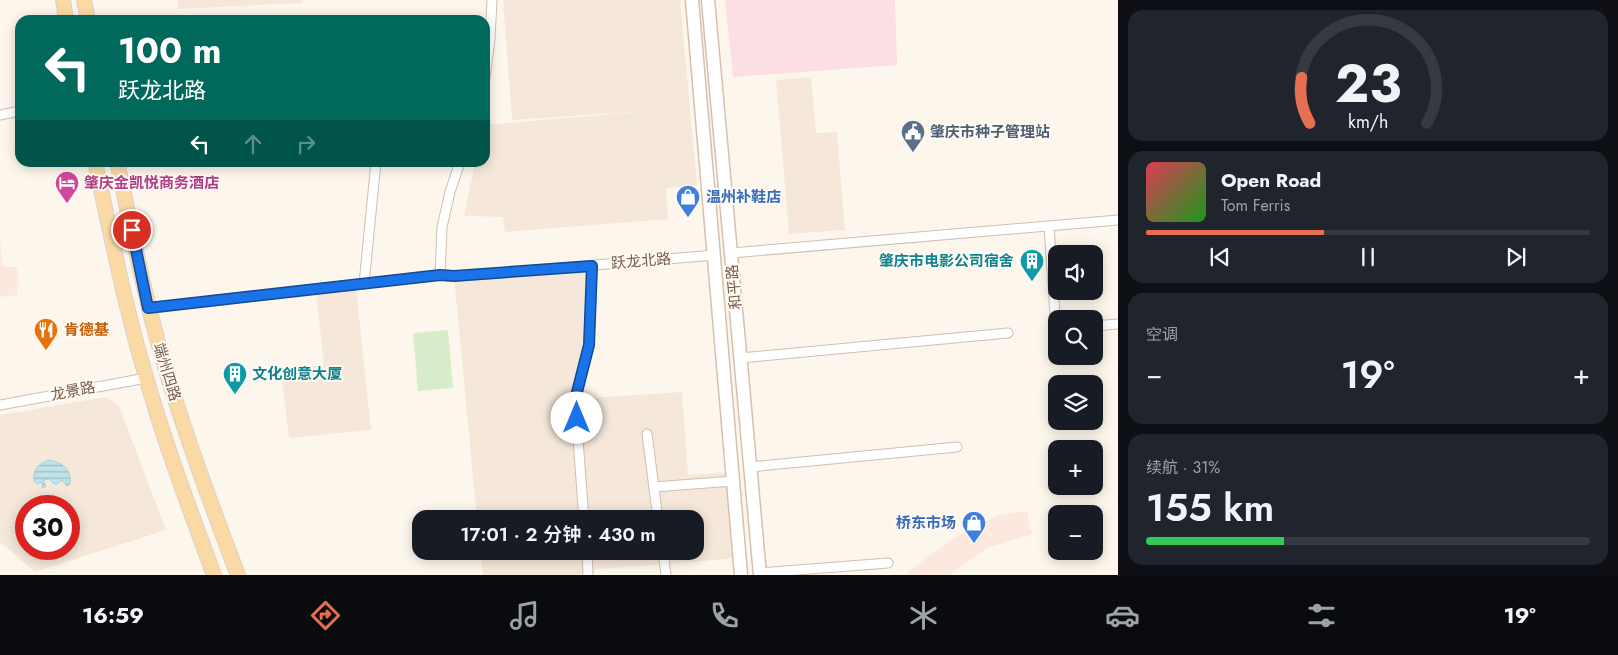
<!DOCTYPE html>
<html lang="zh">
<meta charset="utf-8">
<style>
:root{--surface:#171b24;--page:#20242c;--text:#f1f3f6;--muted:#9ea1a6;--line:#363941;--accent:#e76f51}
body{margin:0;font-family:Jost,"Noto Sans SC",sans-serif;background:var(--page);color:var(--text);height:100vh;display:flex;flex-direction:column;font-size:19px;white-space:nowrap}
*{box-sizing:border-box;margin:0}
p{font-size:16px;color:var(--muted)}
.icon{flex:none;width:28px;height:28px;fill:none;stroke:currentColor;stroke-width:2;stroke-linecap:round;stroke-linejoin:round}
.map{position:relative;flex:1;overflow:hidden}
.sheet{display:flex;flex-direction:column;gap:10px;padding:10px;background:#0d0f14;width:500px}
.sheet>*{flex:none}
.guide{position:absolute;left:15px;top:15px;width:475px;height:152px;border-radius:15px;box-shadow:0 2px 12px #0003;background:#00695c;color:#fff;overflow:hidden}
.controls{position:absolute;left:1048px;top:245px;display:grid;gap:10px}
.controls a{display:grid;place-items:center;width:55px;height:55px;border-radius:10px;background:var(--surface);box-shadow:0 2px 12px #0003;font-size:25px}
.speed{position:absolute;left:15px;top:495px;display:flex;gap:10px;font-size:25px;font-weight:700;text-align:center}
.speed>*{display:grid;place-content:center;width:65px;height:65px;border-radius:50%;background:var(--surface);box-shadow:0 2px 12px #0003;line-height:1}
.speed .limit{border:8px solid #d22;background:#fff;color:#111}
.pin{position:absolute;display:grid;place-items:center;width:42px;height:42px;color:#fff;margin:-21px;border:2px solid #fff;border-radius:50%;box-shadow:0 1px 5px #0007}
.me{position:absolute;width:55px;margin:-28px;rotate:0deg;stroke-linejoin:round;filter:drop-shadow(0 0 4px #0008)}
.turn{display:flex;align-items:center;gap:18px;height:105px;padding:0 20px;font-size:22px}
.turn .icon{width:65px;height:65px;stroke-width:2.5}
.turn b{display:block;font-size:35px;line-height:42px}
.lanes{display:flex;align-items:center;height:48px;padding:0 20px;background:#0003;justify-content:center;gap:25px;direction:ltr}
.lanes .off{opacity:.35}
.big{font-size:38px;font-weight:600;line-height:1.1}
.sheet .card{flex:1;display:flex;flex-direction:column;justify-content:center;gap:8px;min-width:0;padding:0 18px;border-radius:15px;background:var(--page)}
.sheet .dial{align-items:center;gap:0}
.dial svg{height:130px;overflow:visible;fill:none;stroke:var(--line);stroke-width:7;stroke-linecap:round;text-anchor:middle}
.dial text{fill:var(--text);stroke:none}
.song{display:flex;align-items:center;gap:15px}
.cover{width:60px;height:60px;border-radius:8px;background:linear-gradient(135deg,hsl(350 70% 55%),hsl(120 70% 35%))}
.played{height:5px;border-radius:2px;background:linear-gradient(90deg,var(--accent) 40%,var(--line) 40%)}
.keys{display:flex;justify-content:space-around;direction:ltr}
.heat{display:flex;justify-content:space-between;align-items:center;font-size:28px;direction:ltr}
.charge{height:8px;border-radius:4px;background:linear-gradient(90deg,#34c759 31%,var(--line) 0)}
.trip{position:absolute;left:412px;top:510px;width:292px;height:50px;border-radius:15px;background:var(--surface);box-shadow:0 2px 12px #0003;font-weight:600;line-height:50px;text-align:center}
.menu{display:flex;height:80px;justify-content:space-around;align-items:center;background:#090b0e;color:var(--muted)}
.menu .icon{width:35px;height:35px}
.menu .current{color:var(--accent)}
.menu b{font-size:22px;color:var(--text)}
main{display:flex;flex:1;min-height:0}
.map>svg:first-child{display:block}
</style>
<main>
<div class="map">
<svg width="1118" height="575" viewBox="0 0 1118 575">
<defs>
<pattern id="water-rules" width="6" height="5" patternUnits="userSpaceOnUse" patternTransform="scale(1.25)"><rect width="6" height="5" fill="#bfe3e8"/><path d="M0 2.5h6" fill="none" stroke="#a0bbbe"/></pattern>
</defs>
<rect width="100%" height="100%" fill="#fdf6ec"/>
<path fill="#f5e8da" fill-rule="evenodd" d="M178 0H303V3L178 9Z
M503 0H680L697 185 666 188 668 219 505 232 503 217 464 216 475 163 485 162V125L647 111 512 120Z
M811 77 816 133 837 132 845 230 789 234 776 80Z
M592 266 589 345 576 399 682 392 688 475 732 472 740 558 589 570 588 575H483L480 551H696V519H477L454 276Z
M356 289 371 430 289 438 281 370 324 365 316 293Z
M105 397 119 406 166 530 35 572 0 542V415ZM26 506H69V549H26Z"/>
<path fill="#fde8e0" d="M0 240 3 267H17L19 281 17 295 0 297Z
M1027 511 1032 534 987 548 950 575H907L910 570 952 539 998 515Z"/>
<path fill="#fbdfe3" d="M725 0H895L897 65 733 77Z"/>
<path fill="#d8ecc9" d="M448 330 453 388 418 391 413 333Z"/>
<path fill="url(#water-rules)" stroke="#a5d3da" d="M50 460C63 463 72 470 70 484L67 486 62 480 57 484H54L49 479 44 480V483L46 486 44 488 42 487V482L37 484 34 481C32 470 40 462 50 460Z"/>
<g fill="none" stroke-linecap="round" stroke-linejoin="round">
<defs>
<path id="street" d="M485 78 490 39 492 0
M0 115 20 111
M1049 226 1056 328
M731 253 1118 220
M440 275 442 227 450 192 460 162
M364 284 376 162
M148 308 440 275 454 276 488 274 715 255
M1094 326 1118 324
M740 358 1008 333
M0 405 146 378
M647 434 658 519
M750 467 957 447
M654 487 733 481
M584 519 575 400 589 345 592 266
M587 551 588 575
M663 551 666 575
M759 573 888 563"/>
<path id="secondary" d="M692 0 741 575
M708 0 760 575"/>
<path id="primary" d="M63 0 66 20
M84 0 88 20
M95 162C111 234 125 307 146 377 165 444 190 510 214 575
M117 162C132 229 144 297 164 363 185 435 211 505 238 575"/>
</defs>
<use href="#street" stroke="#d1beb0" stroke-width="11"/>
<use href="#secondary" stroke="#d6c0b0" stroke-width="15"/>
<use href="#primary" stroke="#dad1cd" stroke-width="16"/>
<use href="#street" stroke="#fff" stroke-width="9"/>
<use href="#secondary" stroke="#fff" stroke-width="12"/>
<use href="#primary" stroke="#fbd9a5" stroke-width="14"/>
</g>
<g fill="none" stroke-linecap="round" stroke-linejoin="round">
<defs>
<path id="route" d="M132 230 148 308 440 275 454 276 592 266 589 345 575 400 577 418"/>
</defs>
<use href="#route" stroke="#114b97" stroke-width="12"/>
<use href="#route" stroke="#1a73e8" stroke-width="9"/>
</g>
<defs>
<symbol id="civic-pin" viewBox="-11 -11 22 30"><path d="M0 17L-7.5 6A9.5 9.5 0 1 1 7.5 6Z" fill="#5c6f8a" stroke="#fffaf3"/><path d="M-.6-6.5H3V-4.5H.6V-3L4-1V1h2V6H-6V1h2V-1L-.6-3ZM-1.2 2.5V6h2.4V2.5Z" fill="#fff"/></symbol>
<symbol id="hotel-pin" viewBox="-11 -11 22 30"><path d="M0 17L-7.5 6A9.5 9.5 0 1 1 7.5 6Z" fill="#d1479c" stroke="#fffaf3"/><path d="M-6-4.5h1.5V1H6V5H4.5V3h-9V5H-6ZM-4 0a1.8 1.8 0 1 1 3.6 0ZM.5 0V-2.5h3Q6-2.5 6 0Z" fill="#fff"/></symbol>
<symbol id="shop-pin" viewBox="-11 -11 22 30"><path d="M0 17L-7.5 6A9.5 9.5 0 1 1 7.5 6Z" fill="#3f7fe0" stroke="#fffaf3"/><path d="M-5-2.5h2.3a2.7 3.5 0 0 1 5.4 0H5L5.5 6h-11ZM-1.5-2.5h3a1.5 2.3 0 0 0-3 0Z" fill="#fff"/></symbol>
<symbol id="building-pin" viewBox="-11 -11 22 30"><path d="M0 17L-7.5 6A9.5 9.5 0 1 1 7.5 6Z" fill="#0f9aa8" stroke="#fffaf3"/><path d="M-4-6H4V6H1V3H-1V6H-4ZM-2.5-4.3h1.7v1.8h-1.7ZM.8-4.3h1.7v1.8H.8ZM-2.5-1h1.7V.8h-1.7ZM.8-1h1.7V.8H.8Z" fill="#fff"/></symbol>
<symbol id="restaurant-pin" viewBox="-11 -11 22 30"><path d="M0 17L-7.5 6A9.5 9.5 0 1 1 7.5 6Z" fill="#e8710a" stroke="#fffaf3"/><path d="M-5-6h1v4h1v-4h1v4h1v-4h1v5L-1.5 .5V6h-2V.5L-5-1ZM5-6V6H3V1.5H1.5Q1.5-4 5-6Z" fill="#fff"/></symbol>
</defs>
<g fill-rule="evenodd">
<use href="#civic-pin" x="899" y="118" width="28" height="38"/>
<use href="#hotel-pin" x="53" y="169" width="28" height="38"/>
<use href="#shop-pin" x="674" y="183" width="28" height="38"/>
<use href="#building-pin" x="1018" y="247" width="28" height="38"/>
<use href="#restaurant-pin" x="32" y="316" width="28" height="38"/>
<use href="#building-pin" x="221" y="360" width="28" height="38"/>
<use href="#shop-pin" x="960" y="509" width="28" height="38"/>
</g>
<g text-anchor="middle" stroke-width="4" stroke-linejoin="round" paint-order="stroke">
<g font-size="15" font-weight="bold" fill="#4e5e75" stroke="#fffaf3" text-anchor="start">
<text x="930" y="137">肇庆市种子管理站</text>
</g>
<g font-size="15" font-weight="bold" fill="#b23c85" stroke="#fffaf3" text-anchor="start">
<text x="84" y="188">肇庆金凯悦商务酒店</text>
</g>
<g font-size="15" font-weight="bold" fill="#366cbe" stroke="#fffaf3" text-anchor="start">
<text x="706" y="202">温州补鞋店</text>
<text x="956" y="528" text-anchor="end">桥东市场</text>
</g>
<g font-size="15" fill="#7a5c4d" stroke="#fffaf3">
<text transform="translate(641 261) rotate(-5)" y="5">跃龙北路</text>
<text transform="translate(734 287) rotate(-95)" y="5">和平路</text>
<text transform="translate(167 372) rotate(73)" y="5">端州四路</text>
<text transform="translate(73 391) rotate(-11)" y="5">龙景路</text>
</g>
<g font-size="15" font-weight="bold" fill="#0d838f" stroke="#fffaf3" text-anchor="end">
<text x="1014" y="266">肇庆市电影公司宿舍</text>
<text x="252" y="379" text-anchor="start">文化创意大厦</text>
</g>
<g font-size="15" font-weight="bold" fill="#c56008" stroke="#fffaf3" text-anchor="start">
<text x="64" y="335">肯德基</text>
</g>
</g>
</svg>
<div class="controls">
<a><svg class="icon" aria-label="sound" viewBox="0 0 24 24"><path d="M4 9h4l5-4v14l-5-4H4zM17 9q2 3 0 6"/></svg></a>
<a><svg class="icon" aria-label="search" viewBox="0 0 24 24"><circle cx="10" cy="10" r="6"/><path d="M15 15l6 6"/></svg></a>
<a><svg class="icon" aria-label="layers" viewBox="0 0 24 24"><path d="M12 4l9 5-9 5-9-5zM3 14l9 5 9-5"/></svg></a>
<a>+</a>
<a>−</a>
</div>
<div class="speed"><div class="limit">30</div></div>
<div class="pin" style="left:132px;top:230px;background:#d93025"><svg class="icon" aria-label="arrive" viewBox="0 0 24 24"><path d="M6 21V4h12l-3 4 3 4H6"/></svg></div>
<svg class="me" style="left:577px;top:418px" viewBox="-20 -20 40 40"><circle r="19" fill="#fff"/><path d="M0-13L10 11 0 6-10 11z" fill="#1a73e8"/></svg>
<div class="trip">17:01 · 2 分钟 · 430 m</div>
<div class="guide">
<div class="turn"><svg class="icon" aria-label="left" viewBox="0 0 24 24"><path d="M17 20v-9H6M10 6l-5 5 5 5"/></svg><div><b>100 m</b>跃龙北路</div></div>
<div class="lanes"><svg class="icon" aria-label="left" viewBox="0 0 24 24"><path d="M17 20v-9H6M10 6l-5 5 5 5"/></svg><svg class="icon off" aria-label="ahead" viewBox="0 0 24 24"><path d="M12 20V5M6 11l6-6 6 6"/></svg><svg class="icon off" aria-label="right" viewBox="0 0 24 24"><path d="M7 20v-9h11M14 6l5 5-5 5"/></svg></div>
</div>
</div>
<section class="sheet">
<div class="card dial"><svg viewBox="0 0 100 80">
<path d="M14 69A42 42 0 1 1 86 69"/>
<path d="M14 69A42 42 0 0 1 9 41" stroke="#e76f51"/>
<text x="50" y="56" font-size="32" font-weight="700">23</text>
<text x="50" y="72" font-size="11">km/h</text>
</svg></div>
<div class="card">
<div class="song"><i class="cover"></i><div><b>Open Road</b><p>Tom Ferris</p></div></div>
<div class="played"></div>
<div class="keys"><svg class="icon" aria-label="previous" viewBox="0 0 24 24"><path d="M18 5L8 12l10 7zM5 5v14"/></svg><svg class="icon" aria-label="pause" viewBox="0 0 24 24"><path d="M8 5v14M16 5v14"/></svg><svg class="icon" aria-label="next" viewBox="0 0 24 24"><path d="M6 5l10 7-10 7zM19 5v14"/></svg></div>
</div>
<div class="card"><p>空调</p>
<div class="heat"><a>−</a><b class="big">19°</b><a>+</a></div>
</div>
<div class="card"><p>续航 · 31%</p><b class="big">155 km</b><div class="charge"></div></div>
</section>
</main>
<nav class="menu">
<b>16:59</b>
<svg class="icon current" aria-label="directions" viewBox="0 0 24 24"><path d="M12 3l9 9-9 9-9-9zM9 14v-3h6M13 9l2 2-2 2"/></svg>
<svg class="icon" aria-label="music" viewBox="0 0 24 24"><path d="M9 18V5l10-2v13"/><circle cx="6" cy="18" r="3"/><circle cx="16" cy="16" r="3"/></svg>
<svg class="icon" aria-label="phone" viewBox="0 0 24 24"><path d="M5 4h4l2 5-3 2q2 4 5 5l2-3 5 2v4C11 20 4 13 5 4z"/></svg>
<svg class="icon" aria-label="climate" viewBox="0 0 24 24"><path d="M12 3v18M4 7l16 10M4 17L20 7"/></svg>
<svg class="icon" aria-label="car" viewBox="0 0 24 24"><path d="M5 17H2v-5l4-1 3-4h7l3 4 3 1v5h-3M9 17h6M6 11h13"/><circle cx="7" cy="17" r="2"/><circle cx="17" cy="17" r="2"/></svg>
<svg class="icon" aria-label="filters" viewBox="0 0 24 24"><path d="M4 7h16M4 17h16"/><circle cx="9" cy="7" r="2"/><circle cx="15" cy="17" r="2"/></svg>
<b>19°</b>
</nav>
